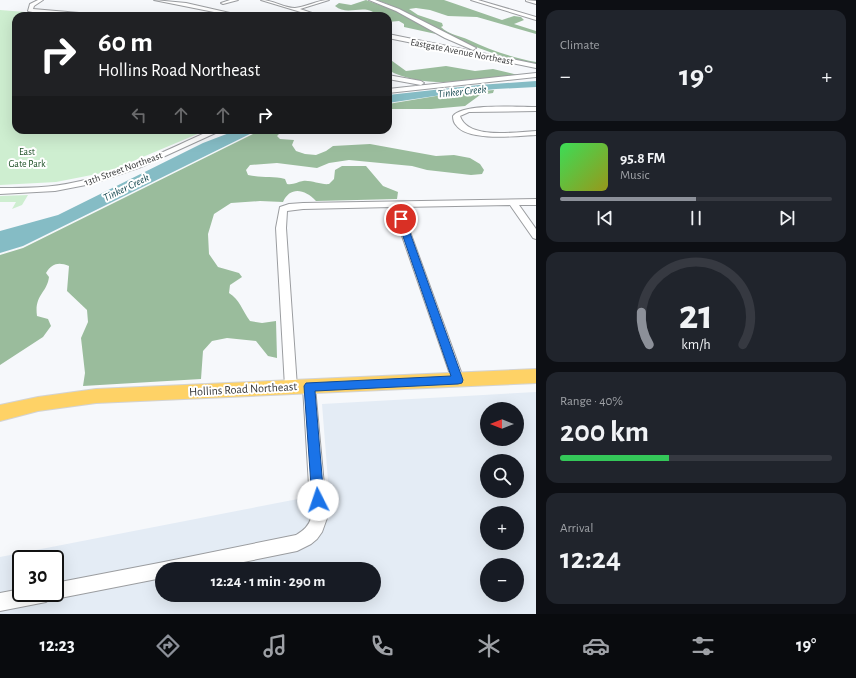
<!DOCTYPE html>
<meta charset="utf-8">
<style>
:root{--surface:#171b24;--page:#20242c;--text:#f1f3f6;--muted:#9ea1a6;--line:#363941;--accent:#8c9099}
body{margin:0;font-family:"Alegreya Sans",sans-serif;background:var(--page);color:var(--text);height:100vh;display:flex;flex-direction:column;font-size:15px;white-space:nowrap}
*{box-sizing:border-box;margin:0}
p{font-size:13px;color:var(--muted)}
.icon{flex:none;width:22px;height:22px;fill:none;stroke:currentColor;stroke-width:2;stroke-linecap:round;stroke-linejoin:round}
.map{position:relative;flex:1;overflow:hidden}
.panel{display:flex;flex-direction:column;gap:10px;padding:10px;background:#0d0f14;width:320px}
.panel>*{flex:none}
.guide{position:absolute;left:12px;top:12px;width:380px;height:122px;border-radius:12px;box-shadow:0 4px 16px #0002;background:#202124;color:#fff;overflow:hidden}
.needle{width:26px;rotate:270deg}
.fabs{position:absolute;left:480px;top:402px;display:grid;gap:8px}
.fabs a{display:grid;place-items:center;width:44px;height:44px;border-radius:50%;background:var(--surface);box-shadow:0 4px 16px #0002;font-size:20px}
.speed{position:absolute;left:12px;top:550px;display:flex;gap:8px;font-size:20px;font-weight:700;text-align:center}
.speed>*{display:grid;place-content:center;width:52px;height:52px;border-radius:50%;background:var(--surface);box-shadow:0 4px 16px #0002;line-height:1}
.speed .limit{border:2px solid #111;border-radius:6px;background:#fff;color:#111}
.pin{position:absolute;display:grid;place-items:center;width:34px;height:34px;color:#fff;margin:-17px;border:2px solid #fff;border-radius:50%;box-shadow:0 1px 4px #0007}
.me{position:absolute;width:44px;margin:-22px;rotate:356deg;stroke-linejoin:round;filter:drop-shadow(0 0 3px #0008)}
.turn{display:flex;align-items:center;gap:14px;height:84px;padding:0 20px;font-size:18px}
.turn .icon{width:52px;height:52px;stroke-width:2.5}
.turn b{display:block;font-size:28px;line-height:34px}
.lanes{display:flex;align-items:center;height:38px;padding:0 20px;background:#0003;justify-content:center;gap:20px;direction:ltr}
.lanes .off{opacity:.35}
.big{font-size:30px;font-weight:700;line-height:1.1}
.panel .card{flex:1;display:flex;flex-direction:column;justify-content:center;gap:6px;min-width:0;padding:0 14px;border-radius:12px;background:var(--page)}
.panel .dial{align-items:center;gap:0}
.dial svg{height:104px;overflow:visible;fill:none;stroke:var(--line);stroke-width:7;stroke-linecap:round;text-anchor:middle}
.dial text{fill:var(--text);stroke:none}
.song{display:flex;align-items:center;gap:12px}
.cover{width:48px;height:48px;border-radius:6px;background:linear-gradient(135deg,hsl(130 70% 55%),hsl(60 70% 35%))}
.played{height:4px;border-radius:2px;background:linear-gradient(90deg,var(--accent) 50%,var(--line) 50%)}
.keys{display:flex;justify-content:space-around;direction:ltr}
.heat{display:flex;justify-content:space-between;align-items:center;font-size:22px;direction:ltr}
.charge{height:6px;border-radius:3px;background:linear-gradient(90deg,#34c759 40%,var(--line) 0)}
.trip{position:absolute;left:155px;top:562px;width:226px;height:40px;border-radius:20px;background:var(--surface);box-shadow:0 4px 16px #0002;font-weight:700;line-height:40px;text-align:center}
.tabs{display:flex;height:64px;justify-content:space-around;align-items:center;background:#090b0e;color:var(--muted)}
.tabs .icon{width:28px;height:28px}
.tabs .on{color:var(--accent)}
.tabs b{font-size:18px;color:var(--text)}
main{display:flex;flex:1;min-height:0}
.map>svg:first-child{display:block}
</style>
<main>
<div class="map">
<svg width="536" height="614" viewBox="0 0 536 614">
<rect width="100%" height="100%" fill="#f6f8fb"/>
<path fill="#e4ecf5" fill-rule="evenodd" d="M536 392V614H0V557L329 493 322 404ZM487 409H517V439H487ZM487 461H517V491H487ZM487 513H517V543H487ZM21 559H55V593H21ZM487 565H517V595H487ZM162 569H374V595H162Z"/>
<path fill="#ceeed0" d="M0 10 77 16H16V130H207L107 172 56 182 0 185Z
M28 195 22 205 12 209 16 202H0V196Z"/>
<path fill="#9abc9c" d="M366 0 399 12 436 34 404 27V24L399 21 388 22V16H373V12C361 5 347 16 335 6L339 3 351 5Z
M376 0H444L502 20 514 16 521 17 524 20 514 24 536 31V34L477 17 448 16 430 10 416 8 409 9 418 15 442 23 443 26 441 27C448 34 460 36 469 40 490 50 513 58 536 62V65C501 57 469 46 437 30 416 19 398 7 376 0Z
M388 58 406 71 446 66 475 71 493 69 518 75C476 79 427 91 388 70Z
M494 90 493 93 480 95 465 106 431 109H388V104L448 94Z
M261 130H299L297 132 280 133 277 136 280 139 294 140 292 145 296 151 305 154 316 155 326 151 333 146 370 144 436 156 454 155 470 158 480 164 484 170 482 174 471 175 427 170 412 166 349 160 329 163 317 168 277 163 250 165 246 170 248 175C261 178 272 176 285 179L287 184C294 185 297 182 303 181 311 180 321 185 329 184L334 179 335 170 342 166H366L383 186 398 192 397 199 316 201C305 189 290 186 283 202L260 201 231 203 214 214 208 234 209 254 218 267 239 273 242 277 230 285 229 293C240 300 242 310 250 321L262 323 276 321 277 358 268 356 256 341 227 338 212 341 203 351 201 379 83 386 85 373 81 338 88 322 87 310 67 291 69 266C59 262 52 263 46 273L49 277C47 293 34 295 37 316L48 319 51 326 43 337 0 365V255L23 248Z"/>
<path fill="#85bcc5" d="M536 81V87L496 89 448 94 388 103V95L479 85Z
M237 130H258L23 246 0 253V231L58 215 203 143Z"/>
<g fill="none" stroke-linecap="round" stroke-linejoin="round">
<defs>
<path id="minor" d="M38 0H43L34 6 33 9 102 15 104 16 37 13 28 11 30 4Z
M154 0 186 3 243 16H234Z
M230 0H238L223 4 221 3Z
M261 0C273 0 284 8 295 8 307 7 317 0 329 0L300 9 321 16H314Z
M369 0H375L399 9 476 48 473 50 445 38 396 11Z
M471 0H478L536 17V20Z
M526 0 536 1V4L526 1Z
M388 34 536 64V68L388 38Z
M536 73V77L388 93V89Z
M388 75 421 81 424 83 421 85 388 79Z
M536 107V111L469 112 460 116C468 140 515 132 536 131V135C517 136 468 142 456 125 454 123 453 119 453 116 463 103 518 107 536 107Z
M212 130H222L141 167 91 184 55 191 0 194V188C25 188 51 188 76 182 123 173 168 149 212 130Z
M536 199V205H519L536 229V239L533 238 510 205 401 207 464 380 462 384 458 385 454 384 452 380 392 207 303 209 287 211 286 228 297 387 295 391 291 392 287 391 285 387 276 228 280 207 289 204 303 203Z
M309 382 313 383 315 387 327 518 322 532 317 539 311 544 297 551 209 569H162V578L55 599 52 598 46 602 0 611V593L21 589V593H55V583L164 562 296 535C303 531 309 526 311 518L303 387 305 383Z"/>
<path id="major" d="M536 369V383L96 403 38 411 0 421V405L38 397 96 389Z"/>
</defs>
<use href="#minor" stroke="#9b9da0" stroke-width="2"/>
<use href="#major" stroke="#d3d3d3" stroke-width="2"/>
<use href="#minor" fill="#fff" fill-rule="evenodd"/>
<use href="#major" fill="#fed266" fill-rule="evenodd"/>
</g>
<path fill="#1a73e8" stroke="#114b97" d="M401 216 405 219 463 380 462 383 458 384 315 391 324 500 322 505 318 506 313 505 312 500 304 386 306 383 451 376 397 219Z"/>
<g text-anchor="middle" stroke-width="4" stroke-linejoin="round" paint-order="stroke">
<g font-size="10" fill="#363738" stroke="#fff">
<text transform="translate(462 51) rotate(11)" y="4">Eastgate Avenue Northeast</text>
<text transform="translate(123 168) rotate(-20)" y="4">13th Street Northeast</text>
</g>
<g font-size="10" fill="#1c4f25" stroke="#fff">
<text x="27" y="155">East<tspan x="27" dy="12">Gate Park</tspan></text>
</g>
<g font-size="11" font-style="italic" fill="#1b4c53" stroke="#fff">
<text transform="translate(462 91) rotate(-6)" y="4">Tinker Creek</text>
<text transform="translate(126 187) rotate(-26)" y="4">Tinker Creek</text>
</g>
<g font-size="12" fill="#363738" stroke="#fff">
<text transform="translate(243 389) rotate(-3)" y="4">Hollins Road Northeast</text>
</g>
</g>
</svg>
<div class="fabs">
<a><svg class="needle" viewBox="-14 -14 28 28"><path d="M0-13l5 13h-10z" fill="#e53935"/><path d="M0 13l5-13h-10z" fill="#9ea1a6"/></svg></a>
<a><svg class="icon" aria-label="search" viewBox="0 0 24 24"><circle cx="10" cy="10" r="6"/><path d="M15 15l6 6"/></svg></a>
<a>+</a>
<a>−</a>
</div>
<div class="speed"><div class="limit">30</div></div>
<div class="pin" style="left:401px;top:219px;background:#d93025"><svg class="icon" aria-label="arrive" viewBox="0 0 24 24"><path d="M6 21V4h12l-3 4 3 4H6"/></svg></div>
<svg class="me" style="left:318px;top:500px" viewBox="-20 -20 40 40"><circle r="19" fill="#fff"/><path d="M0-13L10 11 0 6-10 11z" fill="#1a73e8"/></svg>
<div class="trip">12:24 · 1 min · 290 m</div>
<div class="guide">
<div class="turn"><svg class="icon" aria-label="right" viewBox="0 0 24 24"><path d="M7 20v-9h11M14 6l5 5-5 5"/></svg><div><b>60 m</b>Hollins Road Northeast</div></div>
<div class="lanes"><svg class="icon off" aria-label="left" viewBox="0 0 24 24"><path d="M17 20v-9H6M10 6l-5 5 5 5"/></svg><svg class="icon off" aria-label="ahead" viewBox="0 0 24 24"><path d="M12 20V5M6 11l6-6 6 6"/></svg><svg class="icon off" aria-label="ahead" viewBox="0 0 24 24"><path d="M12 20V5M6 11l6-6 6 6"/></svg><svg class="icon" aria-label="right" viewBox="0 0 24 24"><path d="M7 20v-9h11M14 6l5 5-5 5"/></svg></div>
</div>
</div>
<section class="panel">
<div class="card"><p>Climate</p>
<div class="heat"><a>−</a><b class="big">19°</b><a>+</a></div>
</div>
<div class="card">
<div class="song"><i class="cover"></i><div><b>95.8 FM</b><p>Music</p></div></div>
<div class="played"></div>
<div class="keys"><svg class="icon" aria-label="previous" viewBox="0 0 24 24"><path d="M18 5L8 12l10 7zM5 5v14"/></svg><svg class="icon" aria-label="pause" viewBox="0 0 24 24"><path d="M8 5v14M16 5v14"/></svg><svg class="icon" aria-label="next" viewBox="0 0 24 24"><path d="M6 5l10 7-10 7zM19 5v14"/></svg></div>
</div>
<div class="card dial"><svg viewBox="0 0 100 80">
<path d="M14 69A42 42 0 1 1 86 69"/>
<path d="M14 69A42 42 0 0 1 8 44" stroke="#8c9099"/>
<text x="50" y="56" font-size="32" font-weight="700">21</text>
<text x="50" y="72" font-size="11">km/h</text>
</svg></div>
<div class="card"><p>Range · 40%</p><b class="big">200 km</b><div class="charge"></div></div>
<div class="card"><p>Arrival</p><b class="big">12:24</b></div>
</section>
</main>
<nav class="tabs">
<b>12:23</b>
<svg class="icon on" aria-label="directions" viewBox="0 0 24 24"><path d="M12 3l9 9-9 9-9-9zM9 14v-3h6M13 9l2 2-2 2"/></svg>
<svg class="icon" aria-label="music" viewBox="0 0 24 24"><path d="M9 18V5l10-2v13"/><circle cx="6" cy="18" r="3"/><circle cx="16" cy="16" r="3"/></svg>
<svg class="icon" aria-label="phone" viewBox="0 0 24 24"><path d="M5 4h4l2 5-3 2q2 4 5 5l2-3 5 2v4C11 20 4 13 5 4z"/></svg>
<svg class="icon" aria-label="climate" viewBox="0 0 24 24"><path d="M12 3v18M4 7l16 10M4 17L20 7"/></svg>
<svg class="icon" aria-label="car" viewBox="0 0 24 24"><path d="M5 17H2v-5l4-1 3-4h7l3 4 3 1v5h-3M9 17h6M6 11h13"/><circle cx="7" cy="17" r="2"/><circle cx="17" cy="17" r="2"/></svg>
<svg class="icon" aria-label="filters" viewBox="0 0 24 24"><path d="M4 7h16M4 17h16"/><circle cx="9" cy="7" r="2"/><circle cx="15" cy="17" r="2"/></svg>
<b>19°</b>
</nav>
